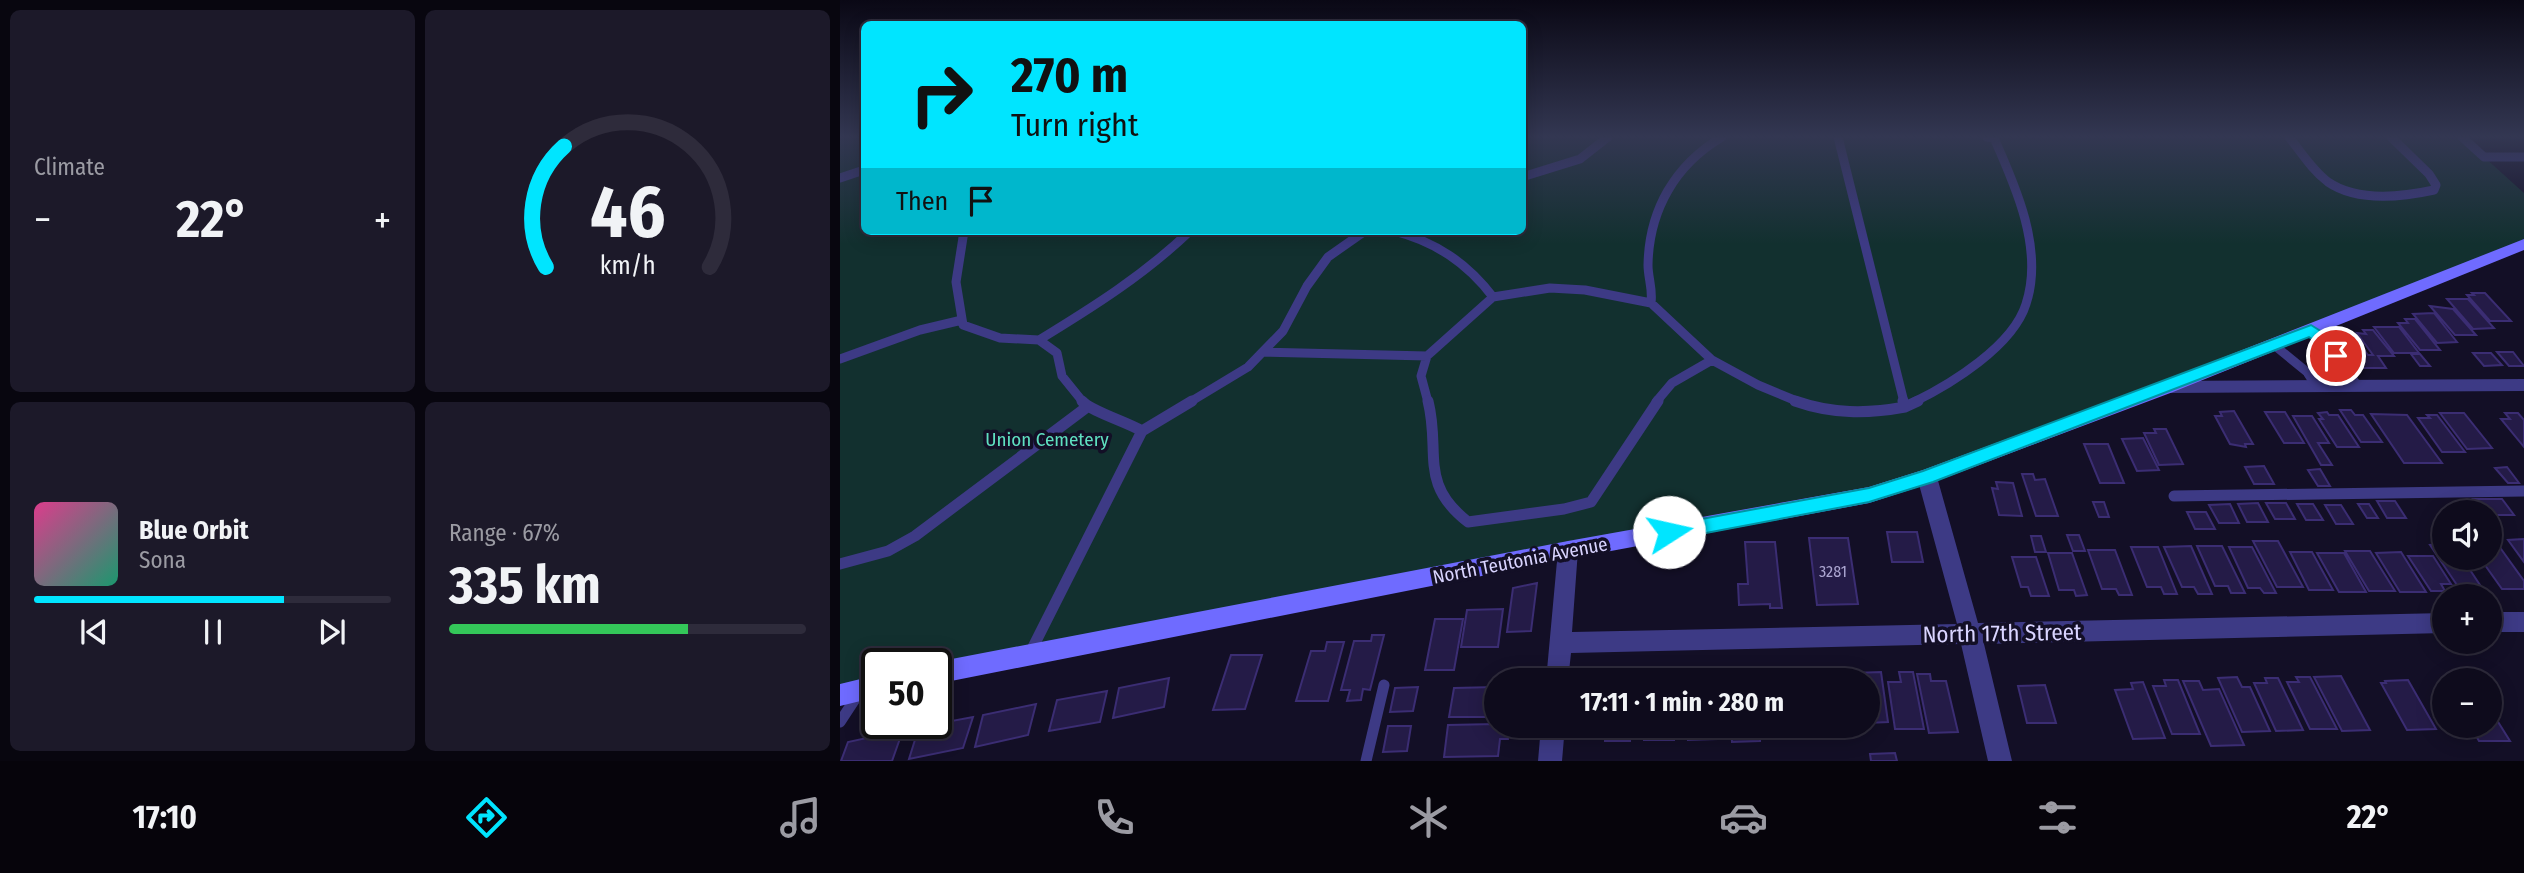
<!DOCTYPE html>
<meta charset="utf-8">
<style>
:root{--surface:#0e0b1c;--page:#1c1929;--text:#f1f3f6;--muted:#9b9ba3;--line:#2e2b3b;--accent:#00e5ff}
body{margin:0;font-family:"Fira Sans Condensed",sans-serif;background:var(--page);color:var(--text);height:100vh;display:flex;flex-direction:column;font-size:26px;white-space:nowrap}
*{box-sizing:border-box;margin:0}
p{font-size:23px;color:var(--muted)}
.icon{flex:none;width:38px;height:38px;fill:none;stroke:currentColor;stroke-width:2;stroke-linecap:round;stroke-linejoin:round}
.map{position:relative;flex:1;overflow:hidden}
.side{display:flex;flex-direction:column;gap:10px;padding:10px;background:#08060f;width:840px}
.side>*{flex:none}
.hud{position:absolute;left:21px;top:21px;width:665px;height:214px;border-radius:10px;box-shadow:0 4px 18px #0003,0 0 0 2px var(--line);background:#00e5ff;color:#111;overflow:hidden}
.fabs{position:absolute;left:1592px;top:500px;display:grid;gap:14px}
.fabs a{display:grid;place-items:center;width:70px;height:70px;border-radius:50%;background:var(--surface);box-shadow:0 4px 18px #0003,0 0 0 2px var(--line);font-size:35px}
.speed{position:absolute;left:21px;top:648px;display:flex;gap:14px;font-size:35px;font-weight:700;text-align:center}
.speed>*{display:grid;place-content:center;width:91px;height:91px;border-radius:50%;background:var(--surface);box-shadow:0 4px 18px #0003,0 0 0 2px var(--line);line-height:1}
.speed .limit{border:4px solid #111;border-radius:10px;background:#fff;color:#111}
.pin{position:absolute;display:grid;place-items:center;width:60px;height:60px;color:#fff;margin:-30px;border:4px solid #fff;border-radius:50%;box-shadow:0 2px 7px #0007}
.me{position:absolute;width:77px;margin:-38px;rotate:80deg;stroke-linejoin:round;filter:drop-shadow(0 0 5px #0008)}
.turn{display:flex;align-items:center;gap:24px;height:147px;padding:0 35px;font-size:32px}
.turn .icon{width:91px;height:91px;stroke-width:2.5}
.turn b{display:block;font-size:49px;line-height:60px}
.then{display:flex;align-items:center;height:66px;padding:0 35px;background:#0003;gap:14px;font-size:26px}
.big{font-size:52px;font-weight:700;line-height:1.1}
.side .card{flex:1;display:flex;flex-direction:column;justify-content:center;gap:10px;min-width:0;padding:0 24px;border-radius:10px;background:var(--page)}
.side .dial{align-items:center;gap:0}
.dial svg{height:182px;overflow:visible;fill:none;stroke:var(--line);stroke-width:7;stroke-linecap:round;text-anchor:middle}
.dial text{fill:var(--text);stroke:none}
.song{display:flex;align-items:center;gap:21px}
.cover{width:84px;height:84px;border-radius:10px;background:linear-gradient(135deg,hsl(330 70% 55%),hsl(160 70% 35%))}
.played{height:7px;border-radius:4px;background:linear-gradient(90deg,var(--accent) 70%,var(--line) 70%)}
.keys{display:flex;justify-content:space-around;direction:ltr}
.heat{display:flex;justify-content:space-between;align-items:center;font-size:38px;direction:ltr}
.charge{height:10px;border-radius:5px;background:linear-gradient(90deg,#34c759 67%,var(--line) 0)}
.side .tiles{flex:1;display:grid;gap:10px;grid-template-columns:repeat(2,1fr)}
.trip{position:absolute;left:644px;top:668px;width:396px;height:70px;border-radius:35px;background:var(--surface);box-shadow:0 4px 18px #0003,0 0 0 2px var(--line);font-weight:700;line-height:70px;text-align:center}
.tab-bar{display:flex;height:112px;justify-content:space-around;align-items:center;background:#06040b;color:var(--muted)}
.tab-bar .icon{width:49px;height:49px}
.tab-bar .selected{color:var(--accent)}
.tab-bar b{font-size:32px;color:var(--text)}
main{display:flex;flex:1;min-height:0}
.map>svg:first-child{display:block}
</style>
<main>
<section class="side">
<div class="tiles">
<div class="card"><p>Climate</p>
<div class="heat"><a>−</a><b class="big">22°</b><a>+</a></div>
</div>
<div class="card dial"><svg viewBox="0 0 100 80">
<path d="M14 69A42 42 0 1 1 86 69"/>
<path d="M14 69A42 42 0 0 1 22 16" stroke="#00e5ff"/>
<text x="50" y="56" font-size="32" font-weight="700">46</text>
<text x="50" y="72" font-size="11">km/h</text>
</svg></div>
<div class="card">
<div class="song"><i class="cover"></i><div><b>Blue Orbit</b><p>Sona</p></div></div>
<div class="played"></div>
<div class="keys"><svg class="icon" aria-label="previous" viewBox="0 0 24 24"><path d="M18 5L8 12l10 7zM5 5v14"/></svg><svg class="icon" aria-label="pause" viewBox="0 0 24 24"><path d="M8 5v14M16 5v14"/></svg><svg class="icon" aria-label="next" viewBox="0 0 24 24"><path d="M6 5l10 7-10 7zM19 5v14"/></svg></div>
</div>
<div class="card"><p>Range · 67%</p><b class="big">335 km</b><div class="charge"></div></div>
</div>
</section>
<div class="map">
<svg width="1684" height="761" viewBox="0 0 1684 761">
<rect width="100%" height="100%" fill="#130f26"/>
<path fill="#12302f" d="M10 137H24V231H682L683 137H1622L1684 193V244L1087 477 96 663H37V686L0 695V140Z"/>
<path fill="#241b47" stroke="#3b2d73" stroke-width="2" d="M1632 293H1645L1671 321H1650L1627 295H1634Z
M1607 299H1628L1654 328 1633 329Z
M1590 306 1613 309 1636 335H1615Z
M1594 313 1617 342 1597 343 1573 314Z
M1565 319H1575L1600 350H1580L1558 323H1568Z
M1534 327H1559L1579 353H1554Z
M1523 330H1533L1554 356H1538L1546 368H1514L1496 347 1502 342H1518L1528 355H1533L1517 333 1526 334Z
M1657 352H1673L1684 366H1669Z
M1633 353H1651L1662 365 1644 366Z
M1571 354H1580L1590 366H1580Z
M1500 410H1511L1515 415H1523L1542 442H1521Z
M1394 411 1413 444H1405L1406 447 1390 444 1375 416H1382L1380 412Z
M1425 412H1445L1464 443H1444Z
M1487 412 1489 415H1498L1519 447H1497L1479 419H1483L1478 413Z
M1600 413H1624L1652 448 1627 449Z
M1665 413H1678L1684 420V447L1661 419H1670Z
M1531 414 1567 415 1602 463H1564Z
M1587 415H1597L1625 452H1602L1578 418H1590Z
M1453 416H1472L1489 443H1478L1492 465H1481Z
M1314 429H1326L1343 464 1319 465 1304 433H1316Z
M1303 438 1319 470 1297 471 1282 439Z
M1244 444H1268L1284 483H1260Z
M1424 466 1434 484H1414L1405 467Z
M1667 467 1679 483H1668L1655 468Z
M1480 469 1490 486H1478L1468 470Z
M1182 474H1193L1195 480 1205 479 1218 516H1196Z
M1156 482 1173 483 1182 516 1159 515 1152 488 1158 489Z
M1633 499H1662L1674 515H1650V513H1643Z
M1537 501H1555L1566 518H1547Z
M1253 502H1264L1269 517H1259Z
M1418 503 1428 522H1407L1398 504Z
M1426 503H1446L1455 519H1435Z
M1390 504 1399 523H1379L1369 505Z
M1457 504H1473L1483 520H1466Z
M1518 504H1529L1538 518H1527Z
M1485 505H1501L1513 524H1496Z
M1347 512H1366L1375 529H1355Z
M1047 532H1077L1083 562H1052Z
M1227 535H1239L1245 551H1233Z
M1191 536H1201L1206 552H1195Z
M969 538H1008L1018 604 977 605Z
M1684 539V562L1668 540Z
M1413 541H1438L1463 587H1437Z
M905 542H935L942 608H930V604L899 605 898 584H908Z
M1650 542H1656L1684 581V589H1662L1640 558H1650Z
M1605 544V558H1622L1644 591H1621L1590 545Z
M1351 546 1372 594H1358L1354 587H1342L1324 547Z
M1357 546H1382L1405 593H1391L1388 586H1375Z
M1291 547H1318L1337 594H1324L1321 587H1307Z
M1389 547H1412L1436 593H1424L1420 588H1408Z
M1248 550H1275L1292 595H1279L1276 589H1262Z
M1505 551H1530L1555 591H1529Z
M1450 552H1472L1493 590H1469Z
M1561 552 1586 592H1560L1536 553Z
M1208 553H1232L1247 595 1236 596 1234 590H1219Z
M1477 553H1504L1526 592H1499Z
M1568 556H1593L1611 584H1601L1605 591H1591Z
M1172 557H1196L1209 596H1191L1188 587H1181Z
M697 583 691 631 667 632 673 588Z
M663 609 658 647H621L627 610Z
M595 619H623L614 670H585Z
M532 635H544L530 690 523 689 521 700 507 701 510 690H501L514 641H531Z
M487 642H504L488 701H456L471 651H485Z
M391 655H422L405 709 373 710Z
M1041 672 1048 722 1027 723V681H1015L1014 673Z
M1059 672H1073L1084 729H1055L1048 682H1061Z
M973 674H987V679L1001 678V681H974Z
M1077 674H1090L1091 681H1106L1118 732 1089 733Z
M1501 676 1530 730 1502 731 1474 677Z
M1397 677 1402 687H1410L1430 731 1402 732 1378 678Z
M1456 677H1470L1497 729H1470L1447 682H1459Z
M329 678 324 707 273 718 279 688Z
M1425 678H1438L1463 730 1436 731 1414 683H1427Z
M1324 680H1338L1360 734H1332L1313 686H1326Z
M1568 680 1596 729 1567 730 1541 683H1546L1545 681Z
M1343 681H1359L1363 690 1379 689 1404 745 1371 746Z
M1303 682 1325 738 1293 739 1275 690 1293 689 1291 683Z
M1205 685 1216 723H1187L1178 686Z
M578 687 573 711 550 712 555 688Z
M656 687V717H609L614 688Z
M267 691 260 722 209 731 217 700Z
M196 704 188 735 135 747 143 715Z
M1650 709 1670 741H1639L1630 726H1650Z
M133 717 123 748 69 759 79 727Z
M656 724 670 726 668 739H660L658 756 604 757 608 725Z
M548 726H571L567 751 543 752Z
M765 726H790V741H765Z
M804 726H834V740H804Z
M848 726H877V739L848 740Z
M891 726H920V741L892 742Z
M935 726H963L964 738 936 739Z
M63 730 52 761H1L8 742Z
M1055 753 1057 761H1031L1030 754Z"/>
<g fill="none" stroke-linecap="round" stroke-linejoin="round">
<path stroke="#3d3a85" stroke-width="9" d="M998 137 1064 402
M1449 137C1461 152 1472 170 1488 182 1517 202 1562 197 1594 190L1596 185 1589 174 1551 137
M1622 137 1644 157H1684
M682 177 740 159 768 137
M0 178 24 170
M124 231 116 282 123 325 160 338 199 340
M653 297 710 288 745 290 811 303 872 360 832 383 816 402
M811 303C813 289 808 278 808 265 809 210 835 165 882 137
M1471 331 1485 341 1517 385
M1434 345 1467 372 1476 386
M423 352 587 356 653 297C627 263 596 242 554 231
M587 356 581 376 588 402
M0 359 80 330 122 320
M872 360 918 385 959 402
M243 402 222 376 217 353 199 340C253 307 304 275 350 231
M350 402 408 367 443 331 467 286 488 257 525 231
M1074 402C1111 384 1173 346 1186 304 1204 250 1176 187 1154 138L1147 137"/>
<path stroke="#3d3a85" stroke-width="11" d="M242 401C250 411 287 422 302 431
M588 401C601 452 578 483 628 522L724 509 751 502 818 401
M955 401C992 414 1027 414 1065 407L1063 401
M1065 407 1078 401
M1334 496 1684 491
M0 564 48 551 75 536 247 407
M190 653 302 431 352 401
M0 722 19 693
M526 761 544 685"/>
<path fill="#3d3a85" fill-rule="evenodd" d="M1684 379V391L1327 393 1321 392 1318 387 1321 382 1327 381Z
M1087 469 1094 472 1097 477 1138 623 1605 613V633L1144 644 1172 761H1148L1121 644 731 653 728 681H706L718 550 721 544 728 541 735 544 738 550 732 632 1117 624 1077 477 1080 472Z
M1650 612H1684V632H1650Z
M701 726H725L722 761H698Z"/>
<path fill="#6f6bff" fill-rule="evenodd" d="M1684 239V250L1333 392 1094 482 1029 503 728 559 96 684V663H93L96 662 728 541 1029 487 1083 470 1321 382Z
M37 675V697L0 706V684Z"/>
</g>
<linearGradient id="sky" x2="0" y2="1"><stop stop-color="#0a0815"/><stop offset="0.56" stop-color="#333752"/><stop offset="1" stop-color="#333752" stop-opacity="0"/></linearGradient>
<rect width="1684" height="244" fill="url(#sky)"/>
<path fill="#00e5ff" stroke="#0095a6" stroke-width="2" d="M1471 325 1490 337 1504 356 1501 360H1490L1479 344 1469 337 1093 482 1029 502 829 540 822 538 820 532 822 527 829 525 1029 488 1083 471Z"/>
<g text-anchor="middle" stroke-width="7" stroke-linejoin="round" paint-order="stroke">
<g font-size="16" fill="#aca6d1">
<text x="993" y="577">3281</text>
</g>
<g font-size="19" fill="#5fe0c0" stroke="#130f26">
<text x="207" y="446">Union Cemetery</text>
</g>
<g font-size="19" fill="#d9d4ff" stroke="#130f26">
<text transform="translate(680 560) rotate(-11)" y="7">North Teutonia Avenue</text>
</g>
<g font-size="23" fill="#d9d4ff" stroke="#130f26">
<text transform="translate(1162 633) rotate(-1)" y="8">North 17th Street</text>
</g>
</g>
</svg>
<div class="fabs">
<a><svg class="icon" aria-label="sound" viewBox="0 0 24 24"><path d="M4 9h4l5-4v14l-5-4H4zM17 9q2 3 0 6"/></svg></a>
<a>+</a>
<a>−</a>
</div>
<div class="speed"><div class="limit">50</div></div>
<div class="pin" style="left:1496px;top:356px;background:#d93025"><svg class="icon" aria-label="arrive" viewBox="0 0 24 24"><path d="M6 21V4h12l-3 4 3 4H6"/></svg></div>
<svg class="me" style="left:829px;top:532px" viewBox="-20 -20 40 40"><circle r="19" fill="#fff"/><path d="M0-13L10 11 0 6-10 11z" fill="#00e5ff"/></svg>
<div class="trip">17:11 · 1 min · 280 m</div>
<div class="hud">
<div class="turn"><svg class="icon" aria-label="right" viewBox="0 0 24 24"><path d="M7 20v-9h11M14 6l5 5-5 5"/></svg><div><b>270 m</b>Turn right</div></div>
<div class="then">Then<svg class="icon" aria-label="arrive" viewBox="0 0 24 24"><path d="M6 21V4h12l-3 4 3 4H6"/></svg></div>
</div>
</div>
</main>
<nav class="tab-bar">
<b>17:10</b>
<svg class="icon selected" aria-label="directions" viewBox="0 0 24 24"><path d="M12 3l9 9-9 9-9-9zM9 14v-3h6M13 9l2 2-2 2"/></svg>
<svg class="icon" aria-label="music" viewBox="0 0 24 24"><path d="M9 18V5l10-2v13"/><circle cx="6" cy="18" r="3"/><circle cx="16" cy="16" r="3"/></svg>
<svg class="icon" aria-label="phone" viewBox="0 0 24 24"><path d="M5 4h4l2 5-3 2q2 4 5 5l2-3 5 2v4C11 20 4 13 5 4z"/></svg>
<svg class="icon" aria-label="climate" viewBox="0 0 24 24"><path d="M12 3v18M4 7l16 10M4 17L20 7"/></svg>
<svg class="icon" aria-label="car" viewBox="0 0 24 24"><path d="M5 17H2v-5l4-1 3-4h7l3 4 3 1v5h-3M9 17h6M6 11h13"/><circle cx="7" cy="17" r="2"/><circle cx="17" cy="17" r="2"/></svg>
<svg class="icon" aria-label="filters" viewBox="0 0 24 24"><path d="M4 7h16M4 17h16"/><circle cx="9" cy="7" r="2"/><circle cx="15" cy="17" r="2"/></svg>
<b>22°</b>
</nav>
